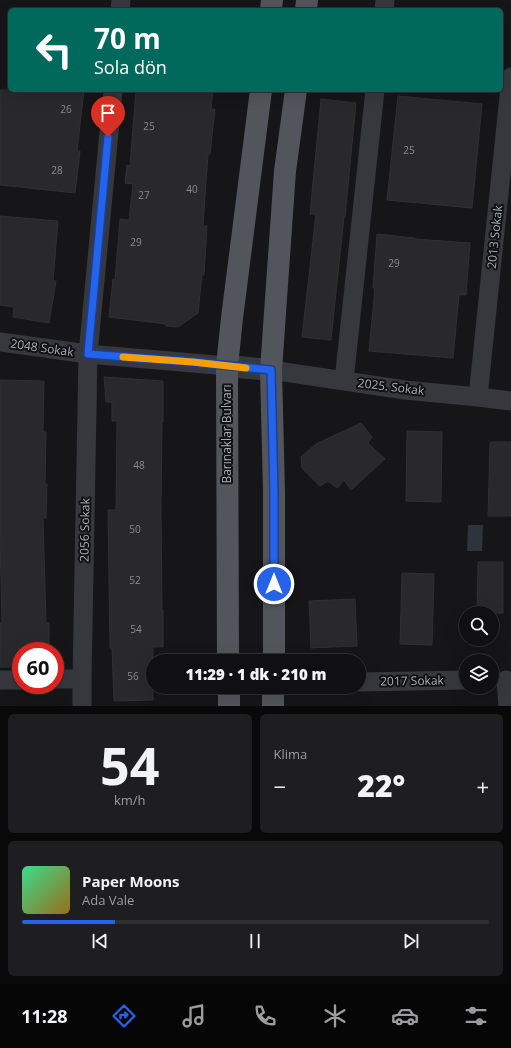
<!DOCTYPE html>
<html lang="tr">
<meta charset="utf-8">
<style>
:root{--surface:#101012;--page:#1e1e20;--text:#f1f3f6;--muted:#9c9d9f;--line:#303032;--accent:#2563eb}
body{margin:0;font-family:"Open Sans",sans-serif;background:var(--page);color:var(--text);height:100vh;display:flex;flex-direction:column;font-size:15px;white-space:nowrap}
*{box-sizing:border-box;margin:0}
p{font-size:13px;color:var(--muted)}
.icon{flex:none;width:22px;height:22px;fill:none;stroke:currentColor;stroke-width:2;stroke-linecap:round;stroke-linejoin:round}
.map{position:relative;height:706px;overflow:hidden}
.sheet{display:flex;flex-direction:column;gap:8px;padding:8px;background:#09090a;flex:1}
.sheet>*{flex:none}
.guide{position:absolute;left:8px;top:8px;width:495px;height:84px;border-radius:6px;box-shadow:0 4px 16px #0002,0 0 0 1px var(--line);background:#00695c;color:#fff;overflow:hidden}
.controls{position:absolute;left:459px;top:606px;display:grid;gap:8px}
.controls a{display:grid;place-items:center;width:40px;height:40px;border-radius:50%;background:var(--surface);box-shadow:0 4px 16px #0002,0 0 0 1px var(--line);font-size:20px}
.speed{position:absolute;left:12px;top:642px;display:flex;gap:8px;font-size:20px;font-weight:700;text-align:center}
.speed>*{display:grid;place-content:center;width:52px;height:52px;border-radius:50%;background:var(--surface);box-shadow:0 4px 16px #0002,0 0 0 1px var(--line);line-height:1}
.speed .limit{border:6px solid #d22;background:#fff;color:#111}
.pin{position:absolute;display:grid;place-items:center;width:34px;height:34px;color:#fff;margin:-41px -17px;border-radius:50% 50% 50% 0;rotate:-45deg;box-shadow:0 0 4px #0007}
.pin .icon{rotate:45deg}
.me{position:absolute;width:44px;margin:-22px;rotate:0deg;stroke-linejoin:round;filter:drop-shadow(0 0 3px #0008)}
.turn{display:flex;align-items:center;gap:14px;height:84px;padding:0 20px;font-size:18px}
.turn .icon{width:52px;height:52px;stroke-width:2.5}
.turn b{display:block;font-size:28px;line-height:34px}
.big{font-size:30px;font-weight:800;line-height:1.1}
.sheet .tile{flex:1;display:flex;flex-direction:column;justify-content:center;gap:6px;min-width:0;padding:0 14px;border-radius:6px;background:var(--page)}
.sheet .dial{align-items:center;gap:0}
.dial b{font-size:52px;line-height:1}
.song{display:flex;align-items:center;gap:12px}
.cover{width:48px;height:48px;border-radius:6px;background:linear-gradient(135deg,hsl(150 70% 55%),hsl(40 70% 35%))}
.played{height:4px;border-radius:2px;background:linear-gradient(90deg,var(--accent) 20%,var(--line) 20%)}
.keys{display:flex;justify-content:space-around;direction:ltr}
.heat{display:flex;justify-content:space-between;align-items:center;font-size:22px;direction:ltr}
.sheet .tiles{flex:1;display:grid;gap:8px;grid-template-columns:1fr 1fr}
.tile:last-child{grid-column:span 2}
.trip{position:absolute;left:146px;top:654px;width:220px;height:40px;border-radius:20px;background:var(--surface);box-shadow:0 4px 16px #0002,0 0 0 1px var(--line);font-weight:800;line-height:40px;text-align:center}
.menu{display:flex;height:64px;justify-content:space-around;align-items:center;background:#060607;color:var(--muted)}
.menu .icon{width:28px;height:28px}
.menu .active{color:var(--accent)}
.menu b{font-size:18px;color:var(--text)}
.map>svg:first-child{display:block}
</style>
<div class="map">
<svg width="511" height="706" viewBox="0 0 511 706">
<rect width="100%" height="100%" fill="#161618"/>
<path fill="#2c353c" d="M468 525H483L482 551H467Z"/>
<path fill="#29292c" stroke="#303034" d="M0 90H84L77 151H80L75 193 0 185Z
M136 90H213L211 109H215L210 154H208L203 226H207L204 275H202L198 313 178 327 166 326V324L109 317 113 279 115 280 120 219 129 220 133 184 125 183 127 165 130 166Z
M398 96 482 104 472 208 387 200Z
M321 99 356 103 345 217H344L331 340 302 337 316 214H310Z
M0 216 58 221 53 281H56L49 323 13 317 14 307 0 305Z
M377 234 415 238V239L470 243 466 295H459L453 358 369 351 375 288H373Z
M104 377 163 381V422H162L161 509 162 610H163V647H153V700L114 701 112 648H110L108 510H116L117 421H112V402H106Z
M0 380 44 381 43 432H46L45 484H47L46 518H43L46 623H49V651H21V667H0V623H2L0 539Z
M361 423 372 437 368 443 385 459 351 490 344 480 337 488 328 481 320 486 302 468 301 457 316 444Z
M407 431 442 432 441 502 406 501Z
M490 442H511V516H488Z
M478 562H503V613H477Z
M402 573 434 574 432 645 400 644Z
M355 599 357 646 311 648 309 601Z"/>
<g fill="none" stroke-linecap="round" stroke-linejoin="round">
<path stroke="#37383d" stroke-width="19" d="M120 10 121 0
M384 10 385 0
M0 342 88 354 193 363 227 366
M271 370 405 390 478 397 511 401
M344 381 375 90
M478 397 511 77
M55 679H82
M0 680H21
M506 680 508 706
M359 682 466 680
M82 706V679L88 354 113 90"/>
<path stroke="#37383d" stroke-width="22" d="M227 366 271 370"/>
<path stroke="#53555c" stroke-width="22" d="M271 10 272 0
M306 10 307 0
M228 661 227 366 232 318 261 90
M274 661V492L271 370 285 171 296 90
M229 687V706
M273 706V687"/>
</g>
<g fill="none" stroke-linecap="round" stroke-linejoin="round">
<defs>
<path id="route" d="M108 137 88 354 193 362 271 370 274 492V584"/>
</defs>
<use href="#route" stroke="#184099" stroke-width="10"/>
<use href="#route" stroke="#2563eb" stroke-width="7"/>
<path stroke="#f59e0b" stroke-width="7" d="M123 357 193 362 246 368"/>
</g>
<g text-anchor="middle" stroke-width="4" stroke-linejoin="round" paint-order="stroke">
<g font-size="10" fill="#888b94">
<text x="66" y="113">26</text>
<text x="149" y="130">25</text>
<text x="409" y="154">25</text>
<text x="57" y="174">28</text>
<text x="192" y="193">40</text>
<text x="144" y="199">27</text>
<text x="136" y="246">29</text>
<text x="394" y="267">29</text>
<text x="139" y="469">48</text>
<text x="135" y="533">50</text>
<text x="135" y="584">52</text>
<text x="136" y="633">54</text>
<text x="133" y="680">56</text>
</g>
<g font-size="12" fill="#a8adb8" stroke="#111113">
<text transform="translate(495 237) rotate(-84)" y="4">2013 Sokak</text>
<text transform="translate(42 348) rotate(8)" y="4">2048 Sokak</text>
<text transform="translate(391 387) rotate(7)" y="4">2025. Sokak</text>
<text transform="translate(227 434) rotate(-90)" y="4">Barınaklar Bulvarı</text>
<text transform="translate(85 530) rotate(-89)" y="4">2056 Sokak</text>
<text transform="translate(412 681) rotate(-1)" y="4">2017 Sokak</text>
</g>
</g>
</svg>
<div class="controls">
<a><svg class="icon" aria-label="search" viewBox="0 0 24 24"><circle cx="10" cy="10" r="6"/><path d="M15 15l6 6"/></svg></a>
<a><svg class="icon" aria-label="layers" viewBox="0 0 24 24"><path d="M12 4l9 5-9 5-9-5zM3 14l9 5 9-5"/></svg></a>
</div>
<div class="speed"><div class="limit">60</div></div>
<div class="pin" style="left:108px;top:137px;background:#d93025"><svg class="icon" aria-label="arrive" viewBox="0 0 24 24"><path d="M6 21V4h12l-3 4 3 4H6"/></svg></div>
<svg class="me" style="left:274px;top:584px" viewBox="-20 -20 40 40"><circle r="17" fill="#2563eb" stroke="#fff" stroke-width="3"/><path d="M0-11L8 9 0 5-8 9z" fill="#fff"/></svg>
<div class="trip">11:29 · 1 dk · 210 m</div>
<div class="guide">
<div class="turn"><svg class="icon" aria-label="left" viewBox="0 0 24 24"><path d="M17 20v-9H6M10 6l-5 5 5 5"/></svg><div><b>70 m</b>Sola dön</div></div>
</div>
</div>
<section class="sheet">
<div class="tiles">
<div class="tile dial"><b>54</b><p>km/h</p></div>
<div class="tile"><p>Klima</p>
<div class="heat"><a>−</a><b class="big">22°</b><a>+</a></div>
</div>
<div class="tile">
<div class="song"><i class="cover"></i><div><b>Paper Moons</b><p>Ada Vale</p></div></div>
<div class="played"></div>
<div class="keys"><svg class="icon" aria-label="previous" viewBox="0 0 24 24"><path d="M18 5L8 12l10 7zM5 5v14"/></svg><svg class="icon" aria-label="pause" viewBox="0 0 24 24"><path d="M8 5v14M16 5v14"/></svg><svg class="icon" aria-label="next" viewBox="0 0 24 24"><path d="M6 5l10 7-10 7zM19 5v14"/></svg></div>
</div>
</div>
</section>
<nav class="menu">
<b>11:28</b>
<svg class="icon active" aria-label="directions" viewBox="0 0 24 24"><path d="M12 3l9 9-9 9-9-9zM9 14v-3h6M13 9l2 2-2 2"/></svg>
<svg class="icon" aria-label="music" viewBox="0 0 24 24"><path d="M9 18V5l10-2v13"/><circle cx="6" cy="18" r="3"/><circle cx="16" cy="16" r="3"/></svg>
<svg class="icon" aria-label="phone" viewBox="0 0 24 24"><path d="M5 4h4l2 5-3 2q2 4 5 5l2-3 5 2v4C11 20 4 13 5 4z"/></svg>
<svg class="icon" aria-label="climate" viewBox="0 0 24 24"><path d="M12 3v18M4 7l16 10M4 17L20 7"/></svg>
<svg class="icon" aria-label="car" viewBox="0 0 24 24"><path d="M5 17H2v-5l4-1 3-4h7l3 4 3 1v5h-3M9 17h6M6 11h13"/><circle cx="7" cy="17" r="2"/><circle cx="17" cy="17" r="2"/></svg>
<svg class="icon" aria-label="filters" viewBox="0 0 24 24"><path d="M4 7h16M4 17h16"/><circle cx="9" cy="7" r="2"/><circle cx="15" cy="17" r="2"/></svg>
</nav>
